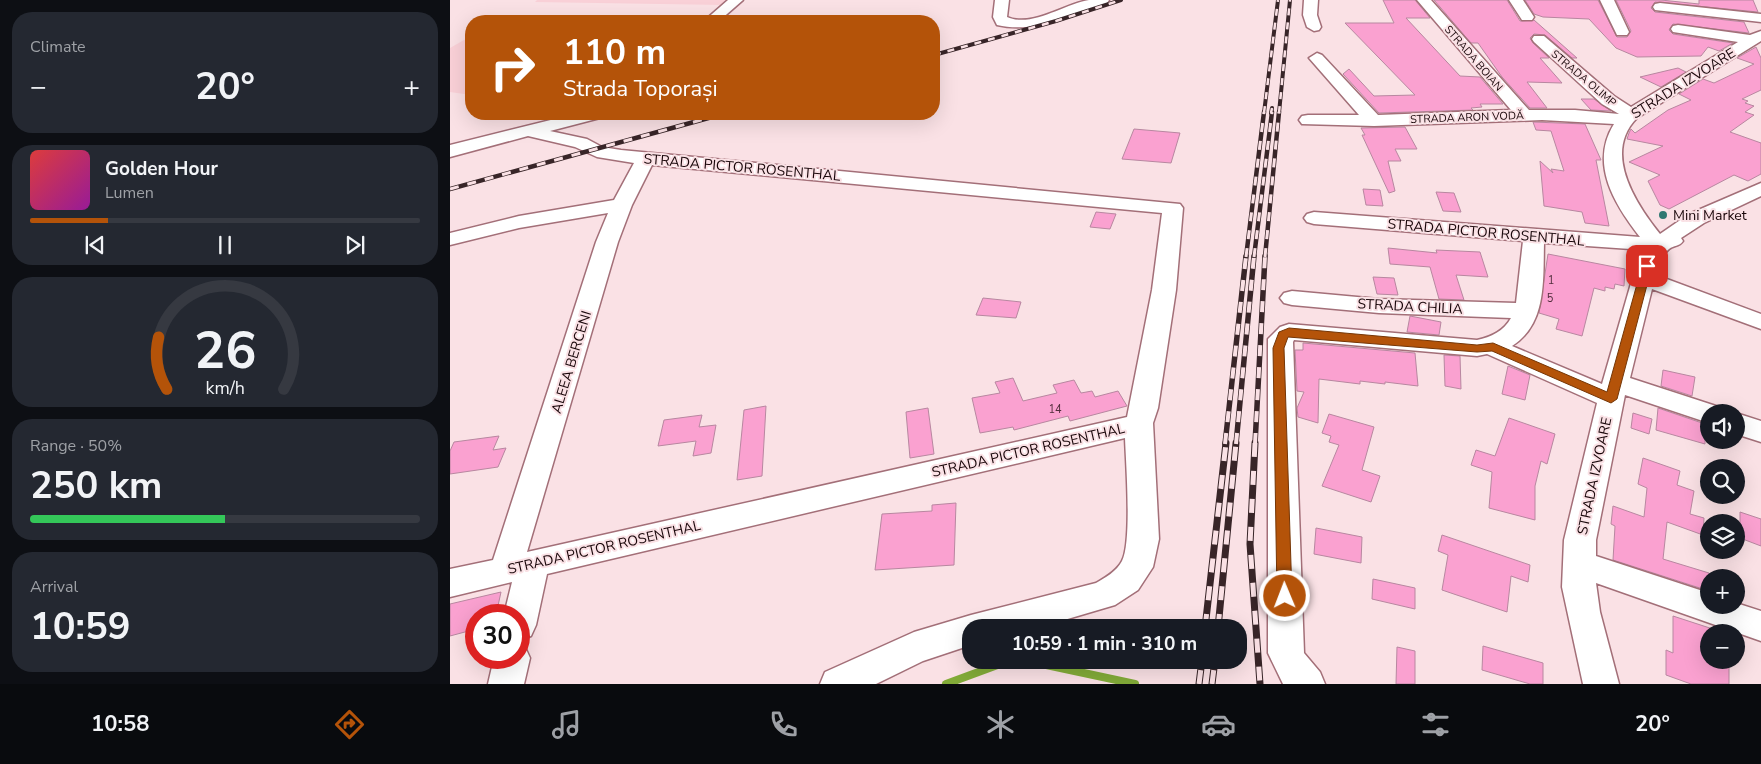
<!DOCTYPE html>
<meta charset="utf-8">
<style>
:root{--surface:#171b24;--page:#242831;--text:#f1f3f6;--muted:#9ea1a6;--line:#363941;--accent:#b45309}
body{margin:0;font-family:"Nunito Sans",sans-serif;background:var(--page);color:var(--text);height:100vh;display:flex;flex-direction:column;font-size:19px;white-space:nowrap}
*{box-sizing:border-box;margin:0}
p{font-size:16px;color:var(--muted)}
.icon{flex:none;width:28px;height:28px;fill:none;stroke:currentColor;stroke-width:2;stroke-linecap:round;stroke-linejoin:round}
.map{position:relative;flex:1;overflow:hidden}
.details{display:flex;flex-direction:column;gap:12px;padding:12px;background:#0d0f14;width:450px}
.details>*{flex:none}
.top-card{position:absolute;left:15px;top:15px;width:475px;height:105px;border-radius:20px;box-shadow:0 5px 20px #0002;background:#b45309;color:#fff;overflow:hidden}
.buttons{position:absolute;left:1250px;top:404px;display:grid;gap:10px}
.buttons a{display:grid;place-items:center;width:45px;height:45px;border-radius:50%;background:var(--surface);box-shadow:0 5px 20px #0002;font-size:25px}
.speed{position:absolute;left:15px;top:604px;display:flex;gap:10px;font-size:25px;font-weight:700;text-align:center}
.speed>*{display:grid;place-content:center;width:65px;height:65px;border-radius:50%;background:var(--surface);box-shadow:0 5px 20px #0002;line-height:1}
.speed .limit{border:8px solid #d22;background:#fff;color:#111}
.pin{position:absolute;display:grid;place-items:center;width:42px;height:42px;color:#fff;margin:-21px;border-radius:10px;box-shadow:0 2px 8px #0006}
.me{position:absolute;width:55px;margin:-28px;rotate:359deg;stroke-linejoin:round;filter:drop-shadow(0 0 4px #0008)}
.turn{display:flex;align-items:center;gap:18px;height:105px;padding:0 15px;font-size:22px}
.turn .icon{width:65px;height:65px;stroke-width:2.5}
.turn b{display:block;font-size:35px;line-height:42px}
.big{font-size:38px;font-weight:700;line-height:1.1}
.details .card{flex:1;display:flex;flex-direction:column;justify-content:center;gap:8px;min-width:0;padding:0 18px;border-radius:20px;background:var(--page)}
.details .dial{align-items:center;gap:0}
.dial svg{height:130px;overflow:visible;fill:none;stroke:var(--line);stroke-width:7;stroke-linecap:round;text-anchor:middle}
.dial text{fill:var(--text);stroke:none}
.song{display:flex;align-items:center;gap:15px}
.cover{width:60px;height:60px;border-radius:8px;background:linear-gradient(135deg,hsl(0 70% 55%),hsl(300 70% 35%))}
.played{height:5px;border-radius:2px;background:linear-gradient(90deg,var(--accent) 20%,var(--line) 20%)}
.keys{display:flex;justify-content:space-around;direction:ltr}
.heat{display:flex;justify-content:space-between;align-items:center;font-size:28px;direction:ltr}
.charge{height:8px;border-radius:4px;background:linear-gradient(90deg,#34c759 50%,var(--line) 0)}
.trip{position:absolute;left:512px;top:619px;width:285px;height:50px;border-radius:20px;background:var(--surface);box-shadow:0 5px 20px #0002;font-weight:700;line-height:50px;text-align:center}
.dock{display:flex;height:80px;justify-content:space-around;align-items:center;background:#090b0e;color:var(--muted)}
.dock .icon{width:35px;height:35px}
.dock .current{color:var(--accent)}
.dock b{font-size:22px;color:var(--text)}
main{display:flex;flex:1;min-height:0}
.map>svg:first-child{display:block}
</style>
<main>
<section class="details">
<div class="card"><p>Climate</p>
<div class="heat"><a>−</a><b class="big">20°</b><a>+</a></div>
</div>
<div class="card">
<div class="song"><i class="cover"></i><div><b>Golden Hour</b><p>Lumen</p></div></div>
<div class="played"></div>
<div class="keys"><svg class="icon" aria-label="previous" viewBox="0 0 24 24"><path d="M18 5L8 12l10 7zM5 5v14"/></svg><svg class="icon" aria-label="pause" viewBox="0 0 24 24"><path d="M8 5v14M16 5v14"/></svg><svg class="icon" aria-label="next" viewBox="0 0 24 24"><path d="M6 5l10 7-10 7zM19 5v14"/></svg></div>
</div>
<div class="card dial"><svg viewBox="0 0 100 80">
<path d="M14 69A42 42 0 1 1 86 69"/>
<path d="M14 69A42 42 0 0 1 9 37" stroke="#b45309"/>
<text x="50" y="56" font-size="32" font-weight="700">26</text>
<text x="50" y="72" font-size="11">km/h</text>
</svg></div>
<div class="card"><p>Range · 50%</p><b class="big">250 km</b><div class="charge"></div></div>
<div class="card"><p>Arrival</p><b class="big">10:59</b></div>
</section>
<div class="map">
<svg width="1311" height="684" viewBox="0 0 1311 684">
<rect width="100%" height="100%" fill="#fae1e5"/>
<path fill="#f9d0d7" d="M87 0H279L272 5 85 2Z
M21 36V95L0 92V48Z"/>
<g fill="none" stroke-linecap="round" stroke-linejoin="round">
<path stroke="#82ab38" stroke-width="8" d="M573 660 685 684
M496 684 561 660"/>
</g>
<path fill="#faa1d0" stroke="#b887a0" d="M933 0H965L980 18H956L1010 76 1030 77 1053 104H1030L1032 107 1021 108 1023 110 929 113 893 74 899 69 924 96 965 95 895 23H944Z
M984 0H1057L1070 21 1084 20 1127 58H1122L1095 35 1084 34 1080 38 1083 43 1099 58H1090L1112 83 1077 82 1097 108H1080L1052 77 1028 43H1021Z
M1075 0H1148L1167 37H1177L1181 31 1166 0H1211L1249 4V0H1303L1308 12 1205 2 1201 8 1205 12 1294 22 1299 33 1223 24 1219 30 1223 34 1283 43 1269 51 1258 47 1251 56 1187 57 1166 48 1139 19 1093 17 1084 14Z
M1306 47 1311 58V90L1292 99 1298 101 1295 103 1304 106 1295 112 1304 115 1280 132 1311 143V174L1298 181 1284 175 1219 209 1210 205 1198 181 1210 175 1179 162 1213 146 1177 139 1179 133 1181 129 1185 133 1218 110 1241 100 1229 94 1253 79 1264 83 1304 64 1287 58Z
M1228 68 1236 72 1211 87 1190 77Z
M1131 99H1144L1161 111 1141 110Z
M1083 122 1135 124 1151 160H1146L1159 226 1135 223 1132 212 1094 206 1090 161 1103 173 1101 169 1114 171 1101 131 1086 130Z
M955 127 967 149H945L951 161H938L945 191 939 193 912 135H915L911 128Z
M684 129 730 133 721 163 672 159Z
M913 189 930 190 933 206 916 205Z
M986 192 1004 193 1011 212 993 211Z
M646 212 666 214 660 229 640 227Z
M938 248 987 253 986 250 1030 252 1038 277 1006 275 1014 300 989 299 980 267 940 264Z
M1098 254 1175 269 1174 286 1165 284 1164 289 1155 287V291L1144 288 1132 336 1106 329 1109 319 1089 313Z
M923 277 944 278 948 295 927 294Z
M533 298 571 302 566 318 526 315Z
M960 316 991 322 989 335 957 332Z
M853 343 965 353 968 386 935 382V384L910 381V384L869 379 868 423 848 417 847 408 854 392 847 391 845 350H853Z
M994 355 1010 356 1011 389 995 386Z
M1058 366 1080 375 1075 400 1052 394Z
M1213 370 1245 377 1242 396 1211 386Z
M563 378 573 401 607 393 603 385 624 380 631 393 642 391 645 397 668 391 677 406 620 421 618 416 564 430 563 427 530 433 522 398 550 393 545 382Z
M316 406 312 476 287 480 294 410Z
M478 408 484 454 460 458 456 412Z
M1208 408 1255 424V444L1206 430Z
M1183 413 1202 419 1199 434 1181 428Z
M879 414 924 427 912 470 930 476 921 502 872 486 889 445 879 442 881 436 872 433Z
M252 415 249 427 266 425 261 453 243 456 246 441 208 446 214 420Z
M1059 418 1105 434 1097 464 1091 461 1085 486V520L1039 508 1042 472 1021 465 1026 450 1045 456Z
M49 436 43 450 56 448 48 467 0 474V451L4 442Z
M1193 458 1230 471 1227 485 1244 491 1240 514 1254 518 1253 535 1217 522 1213 559 1259 573V591L1163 560 1165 526 1161 524 1163 506 1194 517 1197 488 1188 484Z
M506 503 504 565 425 570 432 514 482 511V505Z
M1290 512 1311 519V546L1290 538Z
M866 528 912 537 911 563 864 554Z
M992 535 1080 565 1078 582 1061 576 1057 612 992 590 998 555 988 551Z
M923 579 965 588V609L922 599Z
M51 592 46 615H26V629L0 636V604Z
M1223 616 1272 632H1259V660H1279V684H1241L1216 675V650L1223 653Z
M1033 646 1093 663V684H1080L1032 670Z
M947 647 965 651V684H946Z"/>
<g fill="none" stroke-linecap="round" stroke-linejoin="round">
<defs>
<path id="minor" d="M278 0H293L269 21H254Z
M545 0H559L557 17C582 28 614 4 639 0 645 0 652 0 659 0L657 3C623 15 584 34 547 25L543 17Z
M854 0H868L867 15 871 27 869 30 864 31 857 27 853 15Z
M967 0H981L1079 110H1125L1169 114 1152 104 1084 42 1082 39 1084 36H1094L1164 96 1181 107 1288 42 1223 32 1221 29 1223 26 1228 25 1300 35 1311 31V41L1187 118C1152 153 1186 204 1210 234L1239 214 1311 183V196L1254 223 1231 238 1233 241C1229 247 1224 245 1219 249 1212 255 1208 266 1206 275L1311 314V329L1202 289 1180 378 1269 407 1272 412H1259V423L1175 395 1146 540V556L1259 593V605H1286V603L1311 611V641L1146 583 1150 612 1169 684H1133L1112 587 1114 540 1147 403 1037 354 1027 356 844 340 843 342 854 653 870 672 875 684H833L818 653V339L830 327 839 324 1027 340C1041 337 1054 331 1061 318L929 313 842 305 834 303 830 298 834 293 842 291 929 299 1066 303 1073 241 864 224 857 222 854 218 857 214 864 212 1190 237C1165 205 1139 164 1164 124L1092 120 924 126 852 124 849 120 852 116 858 115H909L859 58 867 53 872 55 928 115 1061 110ZM1094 243 1195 250 1186 266 1152 384 1062 346C1097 324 1093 280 1094 243Z
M1059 0H1073L1084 17 1082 20H1072Z
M1150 0H1164L1179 32 1177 35H1167Z
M1210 3 1311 14V22L1205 10 1203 7 1205 4Z
M125 114H153L150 118 100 131 137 139 152 147 171 150 730 204 733 208 726 290 708 408 703 423 709 539 703 567 688 590 665 605 587 628H521V645L473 661 426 684H370L375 672 464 632 521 615 646 583C655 578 667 571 672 561 682 542 676 464 675 438L97 574 86 625 81 636 69 640V615H54L62 582 0 597V569L43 560 146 242 158 213 69 228 0 245V233L69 216 164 200 184 163 147 157 125 147 78 136 0 157V145ZM202 165 712 213 702 290 677 417 77 552 168 242 182 205Z
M1286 413 1311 421V442L1286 434Z
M69 644 75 647 80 658 74 684H38L44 658H69Z"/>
</defs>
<use href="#minor" stroke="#a36f78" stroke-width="3"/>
<use href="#minor" fill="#fff" fill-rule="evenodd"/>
<defs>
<path id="rail-far3" d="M484 55 606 21 671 0
M814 113 828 0
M821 113 822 108
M829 113 840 0"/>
<path id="rail-far2" d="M0 189 273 114
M796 257 814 112
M804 257 822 112
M815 257 829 112"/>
<path id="rail-far1" d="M775 444 796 256
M786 444 804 256
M805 444 815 256"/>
<path id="rail" d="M805 443 800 544 810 684
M755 628 776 443
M768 628 786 443
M749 684 752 660
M762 684 765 660"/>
</defs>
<use href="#rail-far3" stroke="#382528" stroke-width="4"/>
<use href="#rail-far2" stroke="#382528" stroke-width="4.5"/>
<use href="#rail-far1" stroke="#382528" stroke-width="5.5"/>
<use href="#rail" stroke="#382528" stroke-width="7"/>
<use href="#rail-far3" stroke="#fae1e5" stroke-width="2.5" stroke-dasharray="7" stroke-linecap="butt"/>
<use href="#rail-far2" stroke="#fae1e5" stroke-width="3" stroke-dasharray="9" stroke-linecap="butt"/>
<use href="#rail-far1" stroke="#fae1e5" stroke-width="4" stroke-dasharray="11" stroke-linecap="butt"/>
<use href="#rail" stroke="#fae1e5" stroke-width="5" stroke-dasharray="14" stroke-linecap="butt"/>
</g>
<path fill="#b45309" stroke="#753606" d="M1197 263 1202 266 1167 399 1161 403 1042 351 1027 352 838 337 834 348 842 596 840 600 835 602 829 600 827 596 823 348 829 332 839 328 1027 345 1043 343 1157 392 1192 266Z"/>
<circle fill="#307872" stroke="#fae1e5" stroke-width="2" cx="1213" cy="215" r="5"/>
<g text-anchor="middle" stroke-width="4" stroke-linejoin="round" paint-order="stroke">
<g font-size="11" fill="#180609" stroke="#fae1e5">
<text transform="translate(1024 58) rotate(49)" y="4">STRADA BOIAN</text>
<text transform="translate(1134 78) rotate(40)" y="4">STRADA OLIMP</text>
<text transform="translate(1017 117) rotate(-2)" y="4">STRADA ARON VODĂ</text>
</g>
<g font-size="11" fill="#502d3b">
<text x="1101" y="284">1</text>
<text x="1100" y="302">5</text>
<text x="605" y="413">14</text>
</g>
<g font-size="14" fill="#180609" stroke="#fae1e5">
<text transform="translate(1233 83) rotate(-32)" y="5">STRADA IZVOARE</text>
<text transform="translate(292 167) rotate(5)" y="5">STRADA PICTOR ROSENTHAL</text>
<text transform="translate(1036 232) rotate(5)" y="5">STRADA PICTOR ROSENTHAL</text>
<text transform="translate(960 306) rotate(3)" y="5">STRADA CHILIA</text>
<text transform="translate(121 362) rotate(-73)" y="5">ALEEA BERCENI</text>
<text transform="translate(578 450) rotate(-13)" y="5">STRADA PICTOR ROSENTHAL</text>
<text transform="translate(1144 476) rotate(-78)" y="5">STRADA IZVOARE</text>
<text transform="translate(154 547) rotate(-13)" y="5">STRADA PICTOR ROSENTHAL</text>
</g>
<g font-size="14" fill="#180609" stroke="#fae1e5" text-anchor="start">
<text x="1223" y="220">Mini Market</text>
</g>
</g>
</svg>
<div class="buttons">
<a><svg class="icon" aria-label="sound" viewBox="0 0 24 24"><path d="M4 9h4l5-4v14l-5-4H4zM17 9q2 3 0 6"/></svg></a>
<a><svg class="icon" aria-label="search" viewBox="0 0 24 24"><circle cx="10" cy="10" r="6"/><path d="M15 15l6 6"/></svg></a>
<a><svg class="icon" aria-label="layers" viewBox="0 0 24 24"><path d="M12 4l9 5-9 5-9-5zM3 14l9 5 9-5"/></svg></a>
<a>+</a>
<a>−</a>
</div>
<div class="speed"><div class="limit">30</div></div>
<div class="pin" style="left:1197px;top:266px;background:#d93025"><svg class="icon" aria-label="arrive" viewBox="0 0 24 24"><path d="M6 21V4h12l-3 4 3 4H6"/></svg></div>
<svg class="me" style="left:835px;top:596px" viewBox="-20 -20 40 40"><circle r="17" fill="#b45309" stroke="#fff" stroke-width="3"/><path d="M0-11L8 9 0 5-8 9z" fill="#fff"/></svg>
<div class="trip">10:59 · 1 min · 310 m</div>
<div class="top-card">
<div class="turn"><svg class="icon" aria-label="right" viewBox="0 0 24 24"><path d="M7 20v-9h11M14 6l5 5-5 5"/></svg><div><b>110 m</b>Strada Toporași</div></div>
</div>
</div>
</main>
<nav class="dock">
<b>10:58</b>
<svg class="icon current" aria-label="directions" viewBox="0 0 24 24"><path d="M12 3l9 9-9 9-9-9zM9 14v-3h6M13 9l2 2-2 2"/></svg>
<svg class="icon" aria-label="music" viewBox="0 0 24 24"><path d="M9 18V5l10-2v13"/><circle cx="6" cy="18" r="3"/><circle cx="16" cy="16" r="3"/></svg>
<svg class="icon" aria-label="phone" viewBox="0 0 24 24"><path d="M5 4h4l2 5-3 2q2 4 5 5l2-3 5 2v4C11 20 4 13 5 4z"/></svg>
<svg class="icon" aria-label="climate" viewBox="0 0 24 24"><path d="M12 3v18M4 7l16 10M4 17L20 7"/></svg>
<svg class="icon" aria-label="car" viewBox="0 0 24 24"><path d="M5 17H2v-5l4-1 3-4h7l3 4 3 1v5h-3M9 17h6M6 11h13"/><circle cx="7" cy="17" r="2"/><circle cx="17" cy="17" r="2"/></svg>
<svg class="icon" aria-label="filters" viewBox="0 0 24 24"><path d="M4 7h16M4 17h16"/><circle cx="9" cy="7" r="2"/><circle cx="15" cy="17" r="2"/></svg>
<b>20°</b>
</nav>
